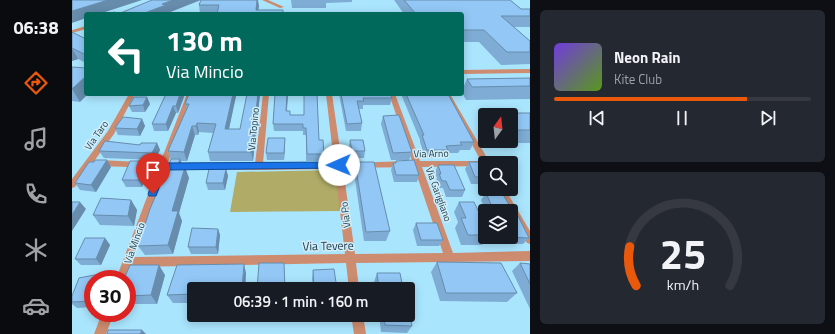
<!DOCTYPE html>
<html lang="it">
<meta charset="utf-8">
<style>
:root{--surface:#171b24;--page:#242831;--text:#f1f3f6;--muted:#9ea1a6;--line:#363941;--accent:#ea580c}
body{margin:0;font-family:"Titillium Web",sans-serif;background:var(--page);color:var(--text);height:100vh;display:flex;flex-direction:column;font-size:15px;white-space:nowrap}
*{box-sizing:border-box;margin:0}
p{font-size:13px;color:var(--muted)}
.icon{flex:none;width:22px;height:22px;fill:none;stroke:currentColor;stroke-width:2;stroke-linecap:round;stroke-linejoin:round}
.map{position:relative;flex:1;overflow:hidden}
.sheet{display:flex;flex-direction:column;gap:10px;padding:10px;background:#0d0f14;width:305px}
.sheet>*{flex:none}
.hud{position:absolute;left:12px;top:12px;width:380px;height:84px;border-radius:4px;box-shadow:0 2px 10px #0003;background:#00695c;color:#fff;overflow:hidden}
.needle{width:26px;rotate:15deg}
.fabs{position:absolute;left:406px;top:108px;display:grid;gap:8px}
.fabs a{display:grid;place-items:center;width:40px;height:40px;border-radius:4px;background:var(--surface);box-shadow:0 2px 10px #0003;font-size:20px}
.speed{position:absolute;left:12px;top:270px;display:flex;gap:8px;font-size:20px;font-weight:700;text-align:center}
.speed>*{display:grid;place-content:center;width:52px;height:52px;border-radius:50%;background:var(--surface);box-shadow:0 2px 10px #0003;line-height:1}
.speed .limit{border:6px solid #d22;background:#fff;color:#111}
.pin{position:absolute;display:grid;place-items:center;width:34px;height:34px;color:#fff;margin:-41px -17px;border-radius:50% 50% 50% 0;rotate:-45deg;box-shadow:0 0 4px #0007}
.pin .icon{rotate:45deg}
.me{position:absolute;width:44px;margin:-22px;rotate:269deg;stroke-linejoin:round;filter:drop-shadow(0 0 3px #0008)}
.turn{display:flex;align-items:center;gap:14px;height:84px;padding:0 16px;font-size:18px}
.turn .icon{width:52px;height:52px;stroke-width:2.5}
.turn b{display:block;font-size:28px;line-height:34px}
.sheet .widget{flex:1;display:flex;flex-direction:column;justify-content:center;gap:6px;min-width:0;padding:0 14px;border-radius:6px;background:var(--page)}
.sheet .dial{align-items:center;gap:0}
.dial svg{height:104px;overflow:visible;fill:none;stroke:var(--line);stroke-width:7;stroke-linecap:round;text-anchor:middle}
.dial text{fill:var(--text);stroke:none}
.song{display:flex;align-items:center;gap:12px}
.cover{width:48px;height:48px;border-radius:6px;background:linear-gradient(135deg,hsl(260 70% 55%),hsl(90 70% 35%))}
.played{height:4px;border-radius:2px;background:linear-gradient(90deg,var(--accent) 75%,var(--line) 75%)}
.keys{display:flex;justify-content:space-around;direction:ltr}
.trip{position:absolute;left:115px;top:282px;width:228px;height:40px;border-radius:4px;background:var(--surface);box-shadow:0 2px 10px #0003;font-weight:600;line-height:40px;text-align:center}
main{display:flex;flex:1;min-height:0}
.menu{display:flex;flex-direction:column;width:72px;justify-content:space-around;align-items:center;background:#090b0e;color:var(--muted)}
.menu .icon{width:28px;height:28px}
.menu .active{color:var(--accent)}
.menu b{font-size:18px;color:var(--text)}
.map>svg:first-child{display:block}
</style>
<main>
<nav class="menu">
<b>06:38</b>
<svg class="icon active" aria-label="directions" viewBox="0 0 24 24"><path d="M12 3l9 9-9 9-9-9zM9 14v-3h6M13 9l2 2-2 2"/></svg>
<svg class="icon" aria-label="music" viewBox="0 0 24 24"><path d="M9 18V5l10-2v13"/><circle cx="6" cy="18" r="3"/><circle cx="16" cy="16" r="3"/></svg>
<svg class="icon" aria-label="phone" viewBox="0 0 24 24"><path d="M5 4h4l2 5-3 2q2 4 5 5l2-3 5 2v4C11 20 4 13 5 4z"/></svg>
<svg class="icon" aria-label="climate" viewBox="0 0 24 24"><path d="M12 3v18M4 7l16 10M4 17L20 7"/></svg>
<svg class="icon" aria-label="car" viewBox="0 0 24 24"><path d="M5 17H2v-5l4-1 3-4h7l3 4 3 1v5h-3M9 17h6M6 11h13"/><circle cx="7" cy="17" r="2"/><circle cx="17" cy="17" r="2"/></svg>
</nav>
<div class="map">
<svg width="458" height="334" viewBox="0 0 458 334">
<rect width="100%" height="100%" fill="#aae5fe"/>
<path fill="#b0ac67" d="M265 170 269 211 158 212 165 172Z"/>
<g fill="none" stroke-linecap="round" stroke-linejoin="round">
<path fill="#cd8c6f" fill-rule="evenodd" d="M190 0H196L212 7 208 8Z
M14 26V29L0 33V30Z
M458 69V73L390 74V70Z
M57 94H63L42 134 3 187 0 188V179L36 131Z
M115 94H121L96 163 183 164 191 94H197L191 164 262 163 254 94H260L270 163 340 161 317 94H323L348 161H409L372 94H378L418 163H413V166L410 164 407 166 350 167 381 253 458 251V261L284 263 287 289H277L274 263 59 267 54 279H44L86 168 27 166 23 163 27 160 88 163ZM342 167 371 253 283 254 271 168ZM94 168 187 170 263 169 273 254 62 257Z
M425 189H433L458 231V244L455 243 439 215V211H437Z
M30 313H42L34 334H22Z
M279 315H291L294 334H282Z"/>
</g>
<path fill="#7eacd4" d="M129 0H186V10L211 14H128L127 5Z
M219 0H280V2L254 3V8H220Z
M322 0H438L449 9H458V27H442L458 41V64L429 65 407 42H390V14H332Z
M0 32 14 39V63L6 59 0 61Z
M0 67 8 102 0 101Z
M458 78V99L394 100 390 93V90L395 79Z
M94 94H113L106 113H104L96 131H82L80 124Z
M117 94H163L164 96 157 129H168L175 94H188L181 161H138L136 152 141 133 127 132 126 135H123L115 161H109L111 167 117 178 107 213 110 221 101 254 73 255 66 246 99 160 96 151 115 109 113 104Z
M203 94H216L215 111 218 115H232L247 140 252 154V161H234V135H231V131H202L201 124Z
M267 94H318L320 98 318 105H291V109H287L290 123 289 131H274Z
M329 94H376L402 142 398 150H388L386 153H375L373 158 353 157 348 142V140Z
M78 104 73 112H60L57 106Z
M421 113H458V143H425L423 141H439V115H420Z
M311 116 340 152 337 160H319L309 124Z
M70 119 73 126 68 136 46 135 43 128Z
M278 140 293 151 292 158H279L277 147Z
M85 143 88 150 83 160 32 158 27 151Z
M213 145 212 160H195L194 153Z
M75 161 78 168 70 187H54L50 180Z
M324 161 347 175 345 182H322L319 170 321 163H323Z
M283 162 318 231 314 241H292L282 173Z
M397 162 413 163V184H399L393 169Z
M366 165 393 190 390 197H374L371 188H366L364 181 365 178 363 172Z
M39 167 24 192 8 190 3 183Z
M154 169 156 176 153 190H136L134 183Z
M414 193H430L444 216H446L457 238 451 244H429L426 237H439V211H414L409 200Z
M59 200 65 210 62 226 28 225 21 215Z
M387 202 413 235V237H416L410 245H389L383 228 386 222 382 212Z
M344 223 371 240 367 246H345L341 230Z
M146 229 148 235 146 254H119L116 247Z
M33 238 38 245 29 265H9L3 259Z
M365 262 445 293 435 302 368 301 359 272Z
M448 263 458 264V309L440 271Z
M241 270 265 289H241L240 279Z
M33 273 38 279H21V307L5 308 0 304V302H7H0V296L7 278Z
M174 273 173 289H122V303H101L95 295Z
M305 273 331 289H303L302 282Z
M93 275 85 304H55V279Z
M307 315H336L340 326 335 333 309 332Z"/>
<path fill="#678cac" d="M36 0H70L27 14H14V18L0 23V11Z
M101 0H129L96 13V14H70L90 4Z
M185 0H186L187 6 186 14 184 10Z
M0 48 6 59 0 61Z
M14 76V94H16L8 102 0 89Z
M108 94H113L106 113 104 106Z
M161 94H163L164 96 155 138 153 129Z
M186 94H188L181 161 179 152Z
M215 94H216L214 118V111Z
M75 97 78 104 73 112 71 105Z
M101 106 104 113 96 131 94 124Z
M70 119 73 126 68 136 65 129Z
M125 123 127 132 126 135 124 126Z
M120 126 123 135 115 161 112 152Z
M213 138V145L212 160V153Z
M85 143 88 150 83 160 80 153Z
M108 159 112 170 105 167Z
M35 160 39 167 24 192 19 185Z
M75 161 78 168 70 187 66 180Z
M113 167 117 178 107 213 110 221 101 254 96 245 100 211Z
M154 169 156 176 153 190 151 183Z
M59 200 65 210 62 226 56 216Z
M8 202 14 209 0 231V215Z
M146 229 148 235 146 254 144 247Z
M33 238 38 245 29 265 24 259Z
M172 264 174 273 173 289H170Z
M87 265 93 275 85 304 79 295Z
M33 273 38 279H31Z
M70 330 74 334H68Z"/>
<path fill="#93c8f6" stroke="#678cac" d="M0 0H36L0 11Z
M80 0H101L90 4 94 5 70 14H36L42 12 46 14Z
M129 0H185L184 10H211V14H145L147 5H127Z
M332 0H438L449 9H458V16H429L458 41V52H435L412 30H390V14H344Z
M0 32 14 39V55L0 48Z
M0 67 14 68V76L0 89Z
M458 78V86L400 87 395 79Z
M94 94H108L104 106H101L94 124H80Z
M117 94H161L153 129H168L175 94H186L179 152H136L144 124 125 123 124 126H120L112 152 96 151 117 104H113Z
M203 94H215L214 111H218V115H232V94H245L247 140H251L252 154H235L234 128H231V124H201Z
M269 94H318L320 98H291L292 101H285L290 123 275 124Z
M334 94H376L402 142H388L390 145 374 146 376 150H355L350 135H352Z
M62 97H75L71 105 57 106Z
M421 113H458V130H439V115H423Z
M327 115 340 152 321 153 311 116Z
M51 117 70 119 65 129 43 128Z
M196 138H213L212 153H194Z
M278 140H291L293 151H280Z
M33 141 68 145 69 143H85L80 153 27 151Z
M99 159H108L105 167H113L100 211H106L96 245 66 246 78 209Z
M23 160H35L19 185 3 183 17 162H22Z
M342 160 347 175H324L321 163H324V161Z
M58 161H75L66 180H50Z
M283 162H302L318 231 294 232Z
M397 162H414L415 163H413V177H403Z
M366 165H382L393 190H378L374 181H370L367 174H369Z
M137 169H154L151 183H134Z
M414 193H430L444 216H446L457 238 435 237H439V211H422Z
M29 198 59 200 56 216 21 215Z
M0 202H8L0 215Z
M387 202H402L413 225V235H396L389 218H394Z
M344 223H365L371 240H349Z
M120 228 146 229 144 247H116Z
M13 238H33L24 259H3Z
M365 262 429 263 445 293H374Z
M187 263H212L213 289H185Z
M448 263 458 264V284Z
M172 264 170 289H122V294L95 295 105 265Z
M58 265H87L79 295 55 296V279H52Z
M262 269 265 289H242L241 270Z
M33 273 31 279H21V301L0 302V296L7 278Z
M305 273H328L331 289H307Z
M336 309 340 326 313 325 312 315H336Z
M36 330H70L68 334H35Z"/>
<path fill="#1a73e8" stroke="#114b97" d="M267 162 272 165 267 168 94 170 84 196H77L76 194 86 166 91 163Z"/>
<g text-anchor="middle" stroke-width="3" stroke-linejoin="round" paint-order="stroke">
<g font-size="10" fill="#203f4b" stroke="#d1eefa">
<text transform="translate(181 129) rotate(-85)" y="4">Via Topino</text>
<text transform="translate(24 135) rotate(-55)" y="4">Via Taro</text>
<text transform="translate(359 153) rotate(-1)" y="4">Via Arno</text>
<text transform="translate(367 194) rotate(70)" y="4">Via Garigliano</text>
<text transform="translate(273 215) rotate(-97)" y="4">Via Po</text>
<text transform="translate(62 243) rotate(-70)" y="4">Via Mincio</text>
</g>
<g font-size="12" fill="#203f4b" stroke="#d1eefa">
<text transform="translate(256 246) rotate(-1)" y="4">Via Tevere</text>
</g>
</g>
</svg>
<div class="fabs">
<a><svg class="needle" viewBox="-14 -14 28 28"><path d="M0-13l5 13h-10z" fill="#e53935"/><path d="M0 13l5-13h-10z" fill="#9ea1a6"/></svg></a>
<a><svg class="icon" aria-label="search" viewBox="0 0 24 24"><circle cx="10" cy="10" r="6"/><path d="M15 15l6 6"/></svg></a>
<a><svg class="icon" aria-label="layers" viewBox="0 0 24 24"><path d="M12 4l9 5-9 5-9-5zM3 14l9 5 9-5"/></svg></a>
</div>
<div class="speed"><div class="limit">30</div></div>
<div class="pin" style="left:81px;top:194px;background:#d93025"><svg class="icon" aria-label="arrive" viewBox="0 0 24 24"><path d="M6 21V4h12l-3 4 3 4H6"/></svg></div>
<svg class="me" style="left:267px;top:165px" viewBox="-20 -20 40 40"><circle r="19" fill="#fff"/><path d="M0-13L10 11 0 6-10 11z" fill="#1a73e8"/></svg>
<div class="trip">06:39 · 1 min · 160 m</div>
<div class="hud">
<div class="turn"><svg class="icon" aria-label="left" viewBox="0 0 24 24"><path d="M17 20v-9H6M10 6l-5 5 5 5"/></svg><div><b>130 m</b>Via Mincio</div></div>
</div>
</div>
<section class="sheet">
<div class="widget">
<div class="song"><i class="cover"></i><div><b>Neon Rain</b><p>Kite Club</p></div></div>
<div class="played"></div>
<div class="keys"><svg class="icon" aria-label="previous" viewBox="0 0 24 24"><path d="M18 5L8 12l10 7zM5 5v14"/></svg><svg class="icon" aria-label="pause" viewBox="0 0 24 24"><path d="M8 5v14M16 5v14"/></svg><svg class="icon" aria-label="next" viewBox="0 0 24 24"><path d="M6 5l10 7-10 7zM19 5v14"/></svg></div>
</div>
<div class="widget dial"><svg viewBox="0 0 100 80">
<path d="M14 69A42 42 0 1 1 86 69"/>
<path d="M14 69A42 42 0 0 1 9 39" stroke="#ea580c"/>
<text x="50" y="56" font-size="32" font-weight="700">25</text>
<text x="50" y="72" font-size="11">km/h</text>
</svg></div>
</section>
</main>
